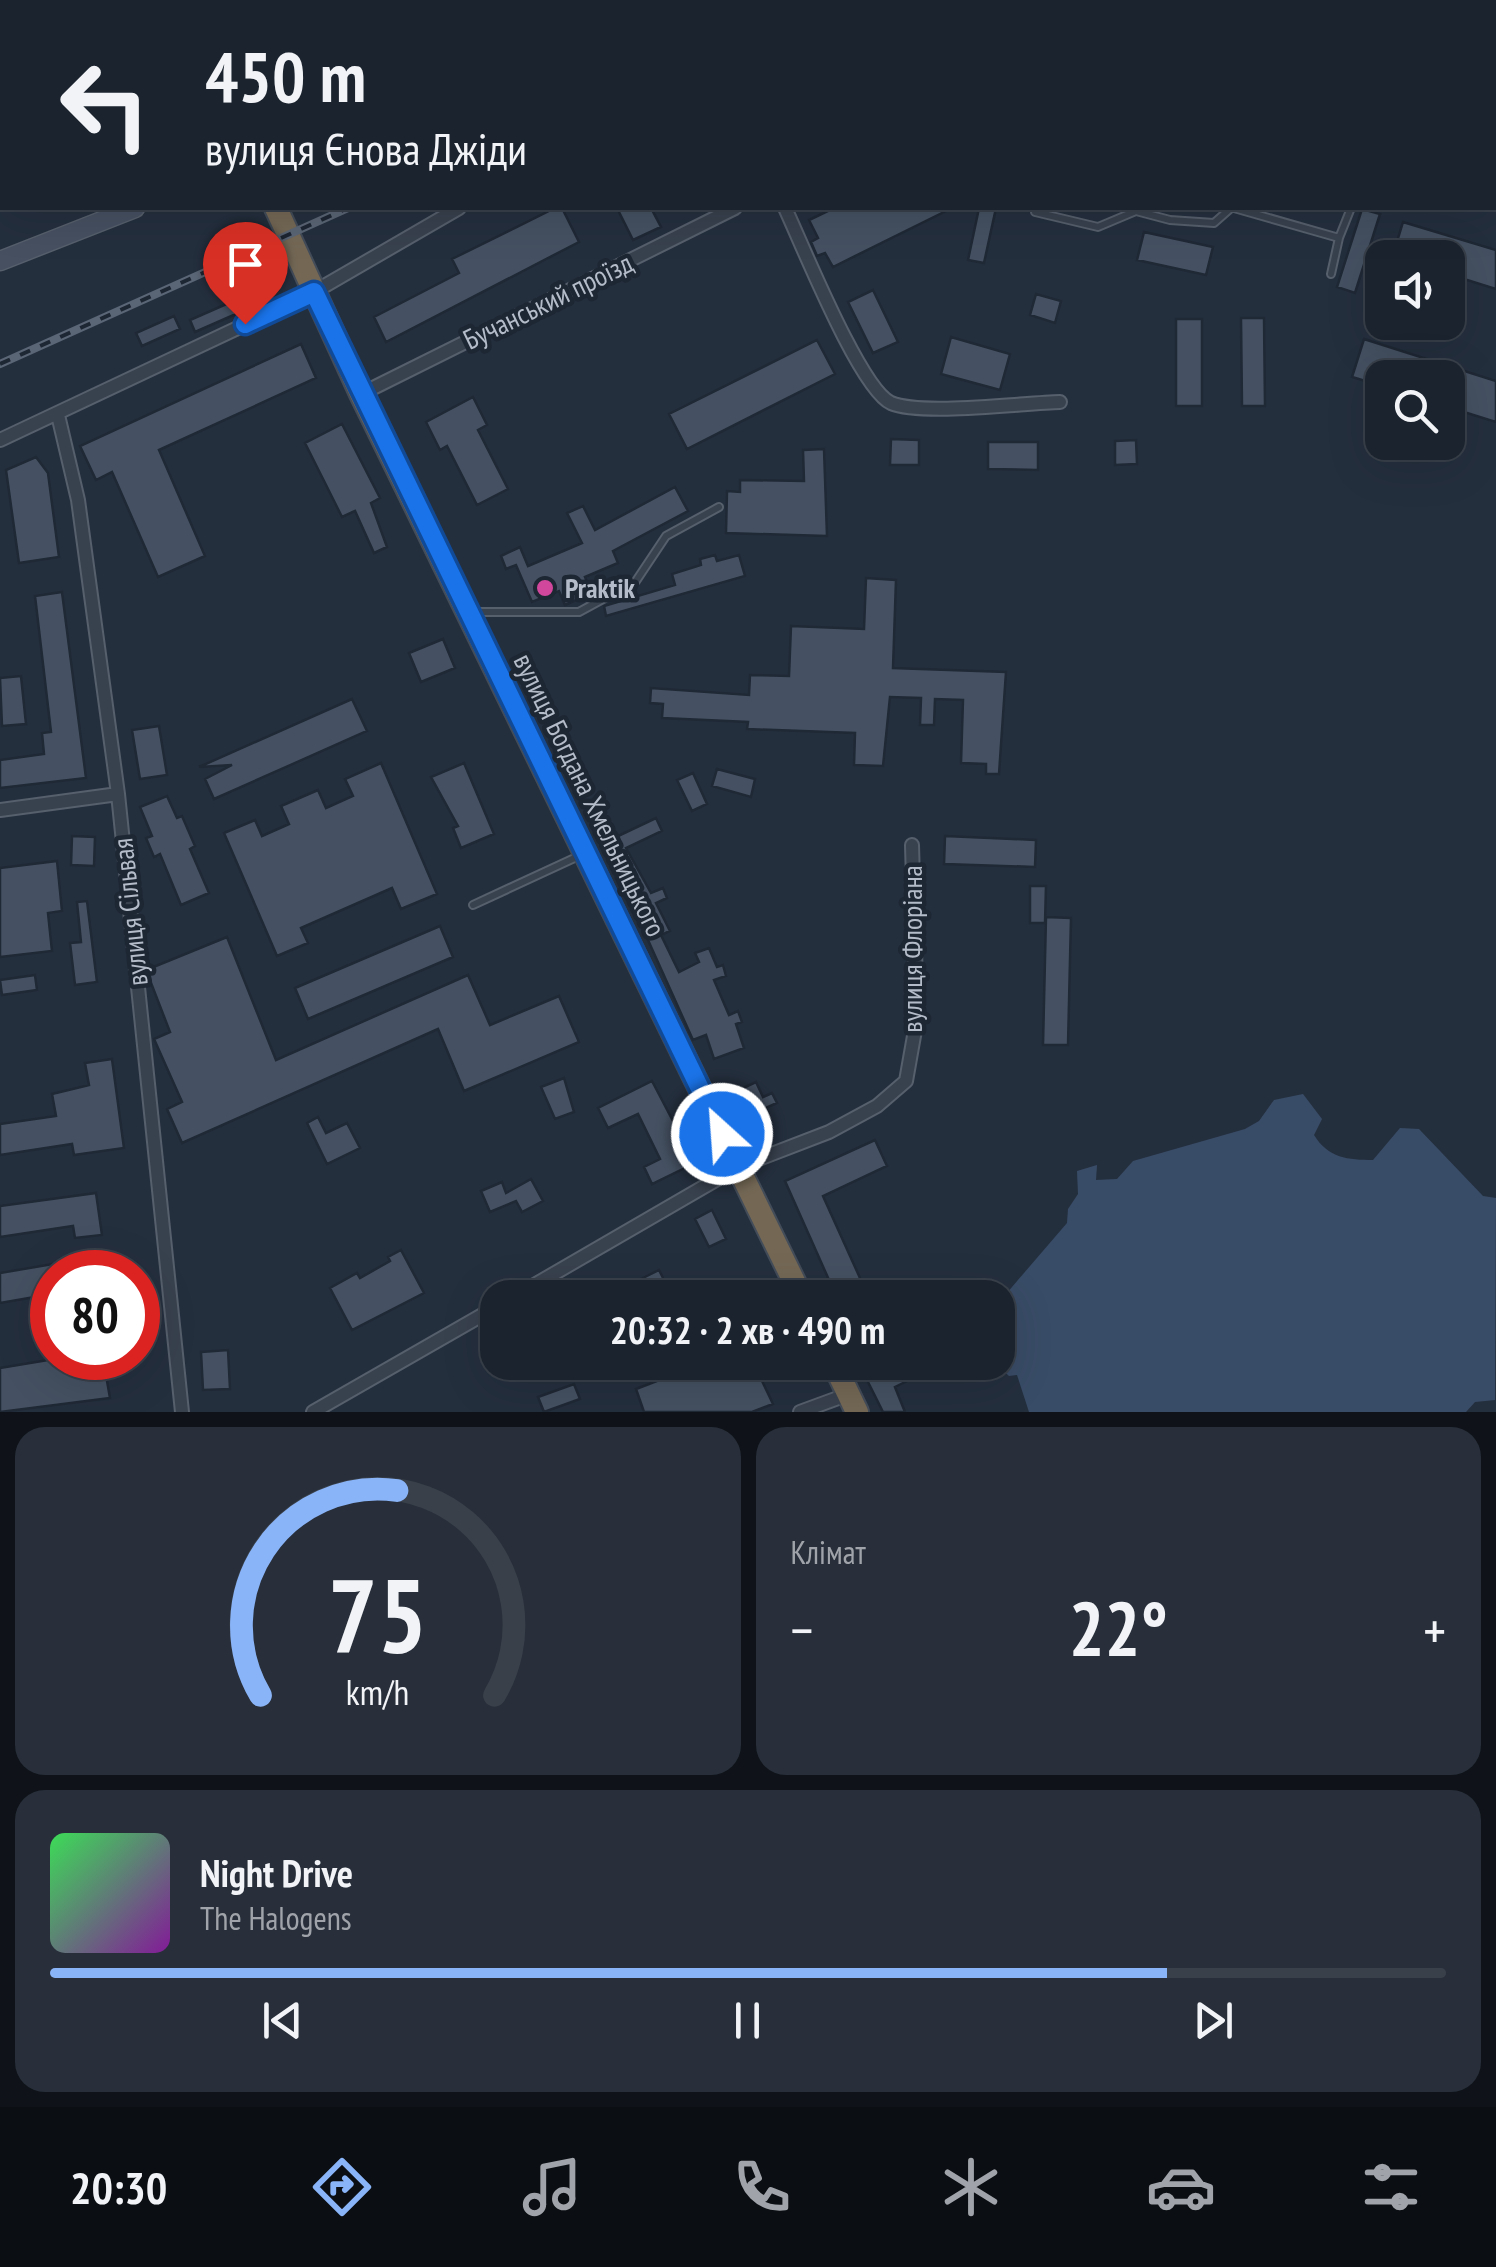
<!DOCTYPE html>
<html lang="uk">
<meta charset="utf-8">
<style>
:root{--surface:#1b232e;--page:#282f3a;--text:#f1f3f6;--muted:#a0a4aa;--line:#39404a;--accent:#8ab4f8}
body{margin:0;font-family:"PT Sans Narrow",sans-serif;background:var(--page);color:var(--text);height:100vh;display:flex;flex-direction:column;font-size:38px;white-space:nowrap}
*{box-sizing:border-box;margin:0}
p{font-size:32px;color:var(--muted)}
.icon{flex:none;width:55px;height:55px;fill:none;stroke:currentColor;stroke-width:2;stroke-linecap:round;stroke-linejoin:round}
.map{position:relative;height:1412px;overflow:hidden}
.side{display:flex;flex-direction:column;gap:15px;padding:15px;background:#0f1319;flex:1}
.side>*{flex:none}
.top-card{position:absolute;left:0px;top:0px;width:1498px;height:210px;box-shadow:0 10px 40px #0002,0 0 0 2px var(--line);background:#1b232e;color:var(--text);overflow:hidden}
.controls{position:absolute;left:1365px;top:240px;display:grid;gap:20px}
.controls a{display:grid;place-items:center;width:100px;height:100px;border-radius:20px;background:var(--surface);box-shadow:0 10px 40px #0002,0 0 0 2px var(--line);font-size:50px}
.speed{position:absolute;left:30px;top:1250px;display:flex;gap:20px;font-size:50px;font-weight:700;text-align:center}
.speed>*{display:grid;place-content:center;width:130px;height:130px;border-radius:50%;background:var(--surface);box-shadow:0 10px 40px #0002,0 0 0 2px var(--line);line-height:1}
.speed .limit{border:15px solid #d22;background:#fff;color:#111}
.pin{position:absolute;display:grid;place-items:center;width:85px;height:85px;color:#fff;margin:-102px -42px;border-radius:50% 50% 50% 0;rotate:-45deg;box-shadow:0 0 10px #0007}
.pin .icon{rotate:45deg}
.me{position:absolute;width:110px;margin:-55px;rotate:334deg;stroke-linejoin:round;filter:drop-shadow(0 0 8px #0008)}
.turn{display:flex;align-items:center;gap:35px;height:210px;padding:0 40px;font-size:45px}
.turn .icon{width:130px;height:130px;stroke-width:2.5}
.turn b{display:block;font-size:70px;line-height:85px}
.big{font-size:75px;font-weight:700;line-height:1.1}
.side .widget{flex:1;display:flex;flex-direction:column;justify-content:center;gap:15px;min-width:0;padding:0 35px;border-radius:30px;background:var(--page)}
.side .dial{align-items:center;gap:0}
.dial svg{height:260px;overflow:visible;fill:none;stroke:var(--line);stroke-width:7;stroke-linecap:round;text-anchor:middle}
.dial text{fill:var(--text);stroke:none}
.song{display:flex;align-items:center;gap:30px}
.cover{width:120px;height:120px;border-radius:15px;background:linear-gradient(135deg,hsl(130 70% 55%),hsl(290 70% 35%))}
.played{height:10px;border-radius:5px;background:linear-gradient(90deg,var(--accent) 80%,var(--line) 80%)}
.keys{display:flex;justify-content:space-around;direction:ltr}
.heat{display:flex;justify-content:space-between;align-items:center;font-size:55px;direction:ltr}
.side .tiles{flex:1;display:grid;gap:15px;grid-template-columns:1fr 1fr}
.widget:last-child{grid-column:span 2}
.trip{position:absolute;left:480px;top:1280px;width:535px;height:100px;border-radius:30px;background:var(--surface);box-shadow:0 10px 40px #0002,0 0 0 2px var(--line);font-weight:700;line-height:100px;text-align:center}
.dock{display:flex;height:160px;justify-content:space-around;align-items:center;background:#0b0e12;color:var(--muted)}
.dock .icon{width:70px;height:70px}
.dock .selected{color:var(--accent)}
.dock b{font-size:45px;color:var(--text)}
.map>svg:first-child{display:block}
</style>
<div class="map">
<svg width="1496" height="1412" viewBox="0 0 1496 1412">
<rect width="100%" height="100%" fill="#242f3e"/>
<path fill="#394c67" d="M1303 1094 1322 1119 1314 1135C1328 1158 1348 1160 1373 1160L1400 1128 1419 1129 1483 1196 1496 1198 1495 1400 1475 1402 1466 1412H1029L1017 1375 1009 1376 995 1363 998 1312 1006 1294 1067 1223 1068 1209 1078 1194 1077 1171 1097 1165 1096 1180 1117 1179 1133 1161 1245 1129 1259 1121 1274 1100Z"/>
<path fill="#455162" stroke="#1f2835" stroke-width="2.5" d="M555 208H562L579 242 386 342 374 317 459 273 452 259Z
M617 208H651L661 227 633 240Z
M834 208H952L833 267 825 253 817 256 811 242 818 238 809 220Z
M979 208H996L984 263 968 260Z
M1362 209 1380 214 1355 293 1337 287Z
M1403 222 1496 250V289L1448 274V258H1392Z
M1144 232 1213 247 1206 275 1137 260Z
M873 290 898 342 873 353 848 302Z
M1036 294 1061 301 1055 323 1030 315Z
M231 302 236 314 195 332 190 320Z
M174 316 180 329 142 346 136 333Z
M1241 318H1264L1265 406H1242Z
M1176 319H1202V406H1176Z
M951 337 1010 354 1000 390 941 374Z
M1364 339 1496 381V422L1448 407V378H1382V386L1352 377Z
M817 340 835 374 687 449 669 414Z
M301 344 316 378 159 450 205 556 158 577 112 472 96 480 80 446Z
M473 397 487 425 478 430 508 489 477 505 447 446 440 450 426 422Z
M342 424 380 498 371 503 387 547 374 553 355 511 342 517 305 443Z
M891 439 919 440V465H890Z
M1136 440 1137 464 1115 465V441Z
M988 442H1038V470L988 469Z
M824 449 827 536 726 533 727 491 740 492V480L804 481 803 450Z
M36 457 48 473 59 557 19 563 6 470Z
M675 487 688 511 613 551 618 563 585 577 592 593 565 605 559 591 532 602 516 565 506 569 501 556 520 547 528 566 582 543 567 513 583 506 595 530Z
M715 555 717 561 739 555 745 576 606 616 604 606 675 585 672 574 701 565 700 559Z
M866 578 896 580 893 668 1006 672 999 774H986V764L961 763 963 700 935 699 934 725H920L921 698 890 697 883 766 854 765 855 733 747 729 748 722 662 718 663 704 650 703 651 688 749 695 750 675 789 676 791 626 864 629Z
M62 592 86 778 0 788V760L44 754 42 733 51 732 35 596Z
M443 639 455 668 421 682 409 653Z
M21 676 26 724 2 726 0 678Z
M352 699 367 731 214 799 205 779 232 765 199 767Z
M159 726 167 775 140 779 132 730Z
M381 763 437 894 401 909 392 888 301 928 308 943 277 956 224 833 255 820 262 836 289 824 281 806 318 790 326 808 353 796 345 779Z
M464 763 494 834 461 848 453 828 458 826 431 777Z
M717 769 755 779 751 797 712 786Z
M693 773 707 804 692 811 677 780Z
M167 796 177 818 182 816 195 846 190 849 209 893 181 905 160 854 154 857 146 838 152 836 140 807Z
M656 818 662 831 626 848 651 893 663 888 667 898 656 903 670 931 661 935 679 972 699 962 695 953 709 948 717 967 723 965 726 976 714 980 729 1015 738 1011 742 1022 736 1024 744 1048 714 1059 706 1035 693 1040 598 829 609 823 616 837Z
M72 836 95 837 94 866 71 865Z
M945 836 1036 840 1035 867 944 864Z
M57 861 62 911 48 913 52 951 0 957V868Z
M1030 886H1046L1045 923H1030Z
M87 901 97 982 75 985 70 943 81 942 77 902Z
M1046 917 1071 918 1068 1045H1043Z
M440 926 453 957 308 1019 295 988Z
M227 937 276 1060 468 975 490 1025 559 996 579 1042 464 1091 438 1029 182 1143 167 1109 182 1102 154 1039 170 1032 146 970Z
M35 975 37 990 2 995 0 980Z
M112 1059 124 1148 74 1155 72 1144 0 1155V1124L56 1116 52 1094 89 1085 85 1063Z
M564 1078 574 1112 555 1119 541 1087Z
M652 1081 695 1163 652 1184 644 1167 660 1159 638 1114 608 1128 598 1108Z
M756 1082 763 1097 772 1093 777 1103 761 1110 758 1102 732 1114 724 1097Z
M318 1117 326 1133 347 1123 360 1148 327 1164 307 1123Z
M875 1140 887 1166 823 1196 869 1298H837L785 1181Z
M531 1179 543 1201 522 1212 516 1201 490 1212 481 1191 502 1182 506 1193Z
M96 1193 102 1235 75 1238 73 1226 0 1237V1206Z
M712 1210 726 1239 709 1247 695 1219Z
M401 1250 424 1293 352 1330 330 1288 357 1273 360 1278 390 1261 388 1257Z
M106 1255V1260L121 1258 123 1272H52V1294L0 1303V1273Z
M659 1270 673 1298H640L633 1283Z
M228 1350 230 1389 203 1390 201 1352Z
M60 1358H103L110 1398 0 1412V1368Z
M706 1362H753L773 1404 752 1412H644L636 1389Z
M885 1362H914L919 1375 895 1387 905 1412H883L866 1378 887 1368Z
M574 1384 580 1399 544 1412 538 1397Z"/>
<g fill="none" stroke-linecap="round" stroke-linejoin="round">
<defs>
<path id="lane" d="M1234 208 1339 238 1331 274
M1035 212 1098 227 1136 211 1170 220 1214 223 1231 208
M1339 238 1351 208
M474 612H579L636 581 666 536 719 507
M473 905 581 855"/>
<path id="street" d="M1182 0 1189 2
M921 2 927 0
M1495 104H1496
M785 208C802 244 860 389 891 403 922 416 1022 403 1060 402
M361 394 735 208
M58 415 78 500 118 794 182 1412
M0 440 314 292 459 208
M0 810 118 794
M512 1298 738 1167 829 1132 877 1106 906 1081 917 1019 912 845
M313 1412 498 1306
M800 1412 849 1394"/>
<path id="secondary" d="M0 261 135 208"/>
<path id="highway" d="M186 0 187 2
M276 208 361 394 802 1298
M833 1362 857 1412"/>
</defs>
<use href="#lane" stroke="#565f6c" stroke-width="10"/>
<use href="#street" stroke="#565f6c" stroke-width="16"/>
<use href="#secondary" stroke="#565f6c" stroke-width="21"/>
<use href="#highway" stroke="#434c59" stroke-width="26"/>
<use href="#lane" stroke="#38414e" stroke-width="6"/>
<use href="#street" stroke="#38414e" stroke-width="12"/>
<use href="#secondary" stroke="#465061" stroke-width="18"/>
<use href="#highway" stroke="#746855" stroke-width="22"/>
<defs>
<path id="rail" d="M792 2 798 0
M0 364 348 208"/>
</defs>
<use href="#rail" stroke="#5a6575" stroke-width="8"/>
<use href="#rail" stroke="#1d2633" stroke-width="4" stroke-dasharray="11" stroke-linecap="butt"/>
</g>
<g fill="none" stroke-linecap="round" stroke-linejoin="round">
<defs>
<path id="route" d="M245 324 314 292 722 1134"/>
</defs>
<use href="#route" stroke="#114b97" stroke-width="25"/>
<use href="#route" stroke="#1a73e8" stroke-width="18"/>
</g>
<circle fill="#d1479c" stroke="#1d2633" stroke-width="4" cx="545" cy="588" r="10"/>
<g text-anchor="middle" stroke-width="9" stroke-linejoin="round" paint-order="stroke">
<g font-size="28" fill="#b4bcc9" stroke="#1d2633">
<text transform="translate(548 301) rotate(-26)" y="10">Бучанський проїзд</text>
<text transform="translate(590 795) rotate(64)" y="10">вулиця Богдана Хмельницького</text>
<text transform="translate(130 912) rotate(-96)" y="10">вулиця Сільвая</text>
<text transform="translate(912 949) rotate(-90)" y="10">вулиця Флоріана</text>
</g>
<g font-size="28" font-weight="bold" fill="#b4bcc9" stroke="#1d2633" text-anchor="start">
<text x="565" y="598">Praktik</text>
</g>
</g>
</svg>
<div class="controls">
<a><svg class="icon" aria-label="sound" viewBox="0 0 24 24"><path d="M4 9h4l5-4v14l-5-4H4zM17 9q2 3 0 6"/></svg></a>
<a><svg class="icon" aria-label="search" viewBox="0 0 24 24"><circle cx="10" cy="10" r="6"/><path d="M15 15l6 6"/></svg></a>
</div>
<div class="speed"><div class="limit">80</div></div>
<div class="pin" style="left:245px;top:324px;background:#d93025"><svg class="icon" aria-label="arrive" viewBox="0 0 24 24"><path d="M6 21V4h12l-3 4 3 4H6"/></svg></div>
<svg class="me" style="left:722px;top:1134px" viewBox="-20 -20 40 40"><circle r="17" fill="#1a73e8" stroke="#fff" stroke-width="3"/><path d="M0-11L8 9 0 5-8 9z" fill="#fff"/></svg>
<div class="trip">20:32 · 2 хв · 490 m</div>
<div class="top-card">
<div class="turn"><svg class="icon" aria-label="left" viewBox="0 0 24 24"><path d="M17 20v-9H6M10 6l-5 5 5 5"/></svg><div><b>450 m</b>вулиця Єнова Джіди</div></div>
</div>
</div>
<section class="side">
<div class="tiles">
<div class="widget dial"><svg viewBox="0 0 100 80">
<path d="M14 69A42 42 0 1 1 86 69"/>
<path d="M14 69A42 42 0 0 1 56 6" stroke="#8ab4f8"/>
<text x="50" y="56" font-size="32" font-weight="700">75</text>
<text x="50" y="72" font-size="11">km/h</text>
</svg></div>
<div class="widget"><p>Клімат</p>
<div class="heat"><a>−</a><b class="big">22°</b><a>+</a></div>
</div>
<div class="widget">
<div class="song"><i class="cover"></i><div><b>Night Drive</b><p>The Halogens</p></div></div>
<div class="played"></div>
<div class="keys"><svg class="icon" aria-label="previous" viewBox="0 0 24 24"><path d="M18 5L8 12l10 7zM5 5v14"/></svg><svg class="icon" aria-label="pause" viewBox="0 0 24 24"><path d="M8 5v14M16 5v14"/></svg><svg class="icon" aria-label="next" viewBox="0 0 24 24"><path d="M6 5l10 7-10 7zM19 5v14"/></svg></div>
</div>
</div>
</section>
<nav class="dock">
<b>20:30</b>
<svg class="icon selected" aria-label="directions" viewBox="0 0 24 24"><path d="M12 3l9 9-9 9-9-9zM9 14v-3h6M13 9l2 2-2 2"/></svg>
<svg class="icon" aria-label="music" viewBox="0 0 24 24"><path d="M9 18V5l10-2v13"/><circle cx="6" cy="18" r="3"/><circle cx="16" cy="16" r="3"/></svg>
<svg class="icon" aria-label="phone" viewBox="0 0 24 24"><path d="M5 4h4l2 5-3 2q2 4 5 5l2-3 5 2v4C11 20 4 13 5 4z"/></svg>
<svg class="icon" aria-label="climate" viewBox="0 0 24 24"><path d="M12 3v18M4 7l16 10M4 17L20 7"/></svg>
<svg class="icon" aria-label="car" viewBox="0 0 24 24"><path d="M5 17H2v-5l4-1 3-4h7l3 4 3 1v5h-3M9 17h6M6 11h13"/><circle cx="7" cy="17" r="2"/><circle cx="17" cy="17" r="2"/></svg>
<svg class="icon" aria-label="filters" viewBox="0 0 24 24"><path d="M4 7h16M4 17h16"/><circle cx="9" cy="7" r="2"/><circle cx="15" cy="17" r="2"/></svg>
</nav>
